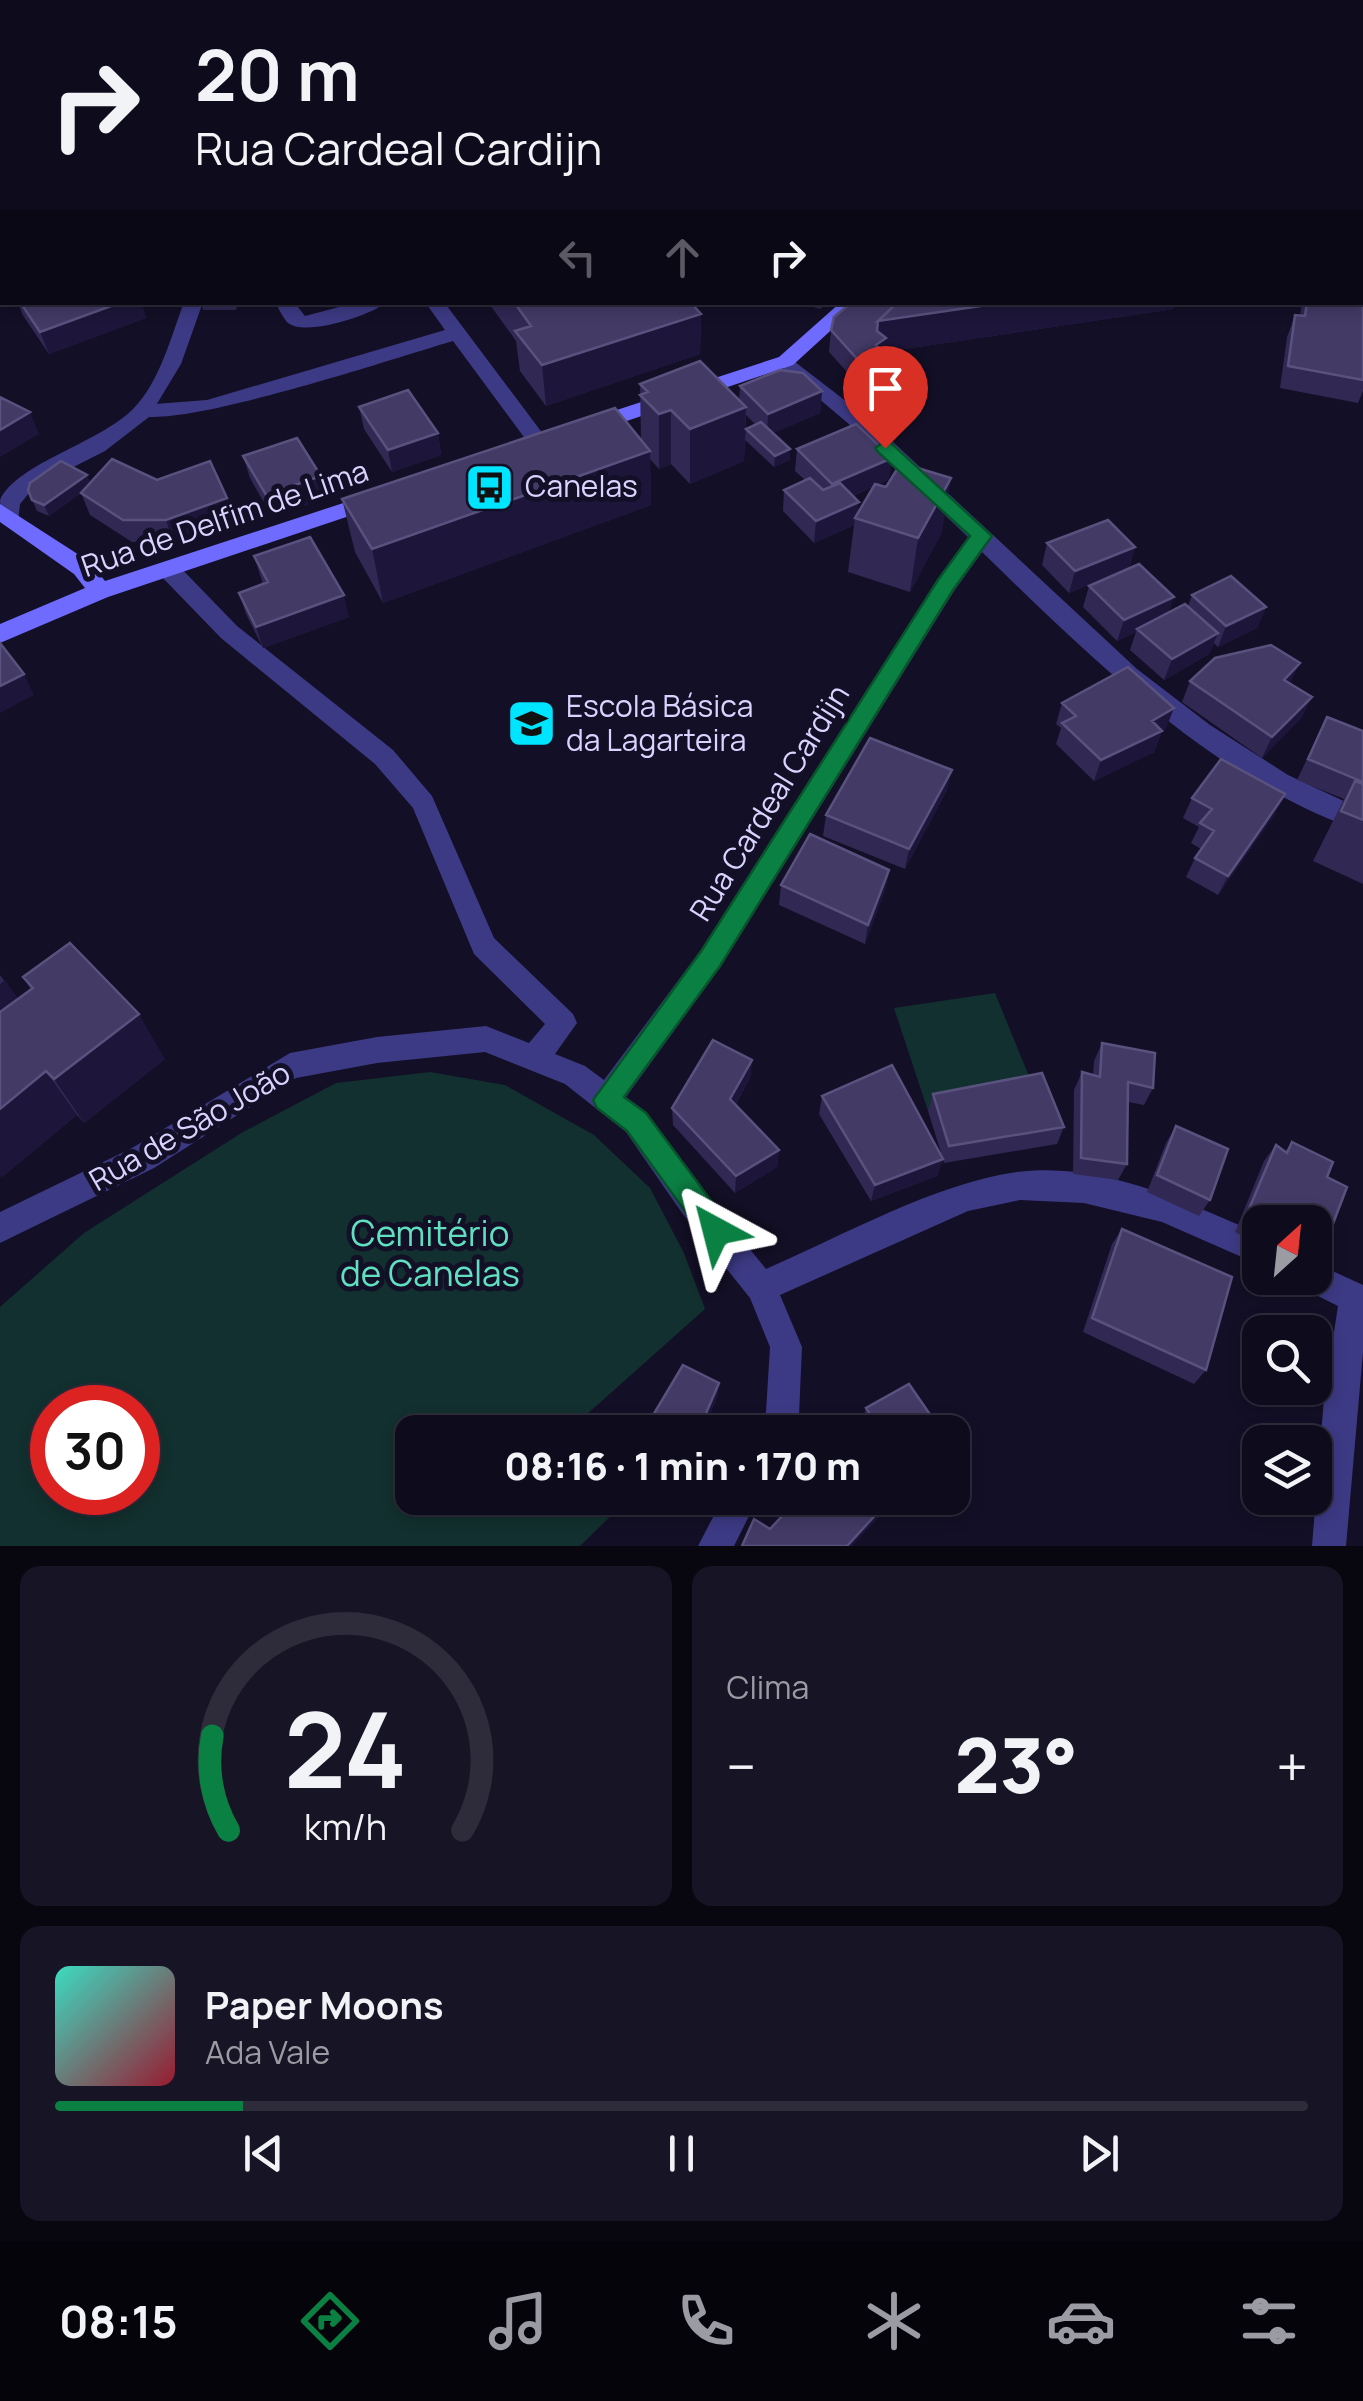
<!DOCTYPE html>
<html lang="pt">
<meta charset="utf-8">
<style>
:root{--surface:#0e0b1c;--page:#171425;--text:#f1f3f6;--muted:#9b9ba3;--line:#2e2b3b;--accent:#0b8043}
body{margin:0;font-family:Manrope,sans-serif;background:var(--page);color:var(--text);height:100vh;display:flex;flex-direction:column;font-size:38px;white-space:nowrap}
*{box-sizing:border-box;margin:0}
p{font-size:32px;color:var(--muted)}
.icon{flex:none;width:55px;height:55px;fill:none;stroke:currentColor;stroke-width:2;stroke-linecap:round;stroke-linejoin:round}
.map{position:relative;height:1546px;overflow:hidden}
.panel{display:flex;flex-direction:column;gap:20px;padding:20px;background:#08060f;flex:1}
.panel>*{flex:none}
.top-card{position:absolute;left:0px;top:0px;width:1365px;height:305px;box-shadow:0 5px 15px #0003,0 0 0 2px var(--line);background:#0e0b1c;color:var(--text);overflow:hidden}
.needle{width:65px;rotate:27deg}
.buttons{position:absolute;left:1242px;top:1205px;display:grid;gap:20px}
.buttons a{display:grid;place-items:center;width:90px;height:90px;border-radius:20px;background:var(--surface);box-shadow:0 5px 15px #0003,0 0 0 2px var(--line);font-size:50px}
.speed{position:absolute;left:30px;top:1385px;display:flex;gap:20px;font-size:50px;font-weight:700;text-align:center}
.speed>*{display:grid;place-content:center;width:130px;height:130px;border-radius:50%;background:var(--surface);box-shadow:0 5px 15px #0003,0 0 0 2px var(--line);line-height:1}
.speed .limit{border:15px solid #d22;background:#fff;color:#111}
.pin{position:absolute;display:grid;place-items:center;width:85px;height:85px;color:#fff;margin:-102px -42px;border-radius:50% 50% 50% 0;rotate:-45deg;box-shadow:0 0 10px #0007}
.pin .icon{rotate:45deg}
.me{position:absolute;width:110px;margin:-55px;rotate:322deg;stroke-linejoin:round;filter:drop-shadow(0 0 8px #0008)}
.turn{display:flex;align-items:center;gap:35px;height:210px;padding:0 30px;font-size:45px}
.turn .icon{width:130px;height:130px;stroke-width:2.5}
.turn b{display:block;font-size:70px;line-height:85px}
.lanes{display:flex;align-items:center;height:95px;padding:0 30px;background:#0003;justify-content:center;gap:50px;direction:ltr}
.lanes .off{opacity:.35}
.big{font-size:75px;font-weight:800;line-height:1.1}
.panel .tile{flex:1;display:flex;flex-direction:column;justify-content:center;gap:15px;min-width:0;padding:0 35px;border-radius:20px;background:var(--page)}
.panel .dial{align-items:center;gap:0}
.dial svg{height:260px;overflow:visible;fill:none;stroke:var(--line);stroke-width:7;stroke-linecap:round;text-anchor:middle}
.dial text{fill:var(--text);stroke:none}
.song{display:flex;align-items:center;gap:30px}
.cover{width:120px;height:120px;border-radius:15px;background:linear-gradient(135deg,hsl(170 70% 55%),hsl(350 70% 35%))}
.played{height:10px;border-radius:5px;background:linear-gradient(90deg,var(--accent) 15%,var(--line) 15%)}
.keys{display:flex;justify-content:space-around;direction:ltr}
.heat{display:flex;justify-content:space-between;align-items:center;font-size:55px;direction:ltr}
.panel .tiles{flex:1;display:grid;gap:20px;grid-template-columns:1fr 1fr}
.tile:last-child{grid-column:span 2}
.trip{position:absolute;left:395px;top:1415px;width:575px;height:100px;border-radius:20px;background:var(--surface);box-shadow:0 5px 15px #0003,0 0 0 2px var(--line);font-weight:800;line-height:100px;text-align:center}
.tabs{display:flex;height:160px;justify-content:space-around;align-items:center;background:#06040b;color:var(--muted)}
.tabs .icon{width:70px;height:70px}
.tabs .on{color:var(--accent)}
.tabs b{font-size:45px;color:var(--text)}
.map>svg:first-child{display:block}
</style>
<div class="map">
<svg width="1363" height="1546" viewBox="0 0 1363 1546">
<rect width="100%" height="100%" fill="#130f26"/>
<path fill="#12302f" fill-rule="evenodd" d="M995 993 1035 1091 928 1111 894 1008Z
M430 1072 505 1085 594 1135 650 1188 684 1253 705 1309 567 1432H412V1498H610L618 1509 580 1546H0V1307L84 1233 243 1132 336 1083ZM52 1408H138V1492H52Z"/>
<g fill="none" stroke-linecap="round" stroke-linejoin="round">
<path fill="#3d3a85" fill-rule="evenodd" d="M1217 0H1325L1327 2H1219Z
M275 302H294L305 316 358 302H387C372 315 306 337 288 323 283 318 279 309 275 302Z
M425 302H444L546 438 549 443 546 448H532L453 341C407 354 158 438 132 412L142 405 207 400 445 330Z"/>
<path fill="#3d3a85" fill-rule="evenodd" d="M131 0H147L148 2H133Z
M1362 193H1363V203H1362Z
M184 302H203L181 364 149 417 105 451 34 487 20 504 18 523H2L0 500C17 463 100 443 134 408 160 381 171 337 184 302Z
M786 355 864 415 1137 669 1210 725 1288 775 1363 810V832C1217 783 1090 657 982 552L954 591 721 966 626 1097 646 1112 704 1193 766 1269C842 1236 936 1183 1017 1172 1101 1161 1186 1202 1260 1234V1265L1162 1222 1084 1203 1020 1200 968 1211 780 1295 802 1347 799 1415 791 1432H757L766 1412 770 1347 750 1298 682 1213 626 1132 565 1084 485 1052 377 1063 296 1078 154 1168 0 1243V1212L132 1148 290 1053 377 1037 486 1026 529 1043 545 1024 474 954 413 808 375 764 221 638 160 575 157 569 168 561 176 563 237 626 393 750 432 796 494 938 573 1014 577 1023 555 1054 585 1066 604 1080 701 950 938 579 969 538 850 425 779 365V357Z
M1315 1263 1363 1285V1352L1346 1546H1312L1324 1398 1338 1306 1304 1289 1299 1278H1315Z
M723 1498H758L734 1546H698Z"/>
<path fill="#6f6bff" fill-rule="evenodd" d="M841 302H862L793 365 597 431 590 433 580 426 583 421 779 357Z
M377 492 385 494 388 499 385 504 108 597 0 643V624L85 588 74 574 0 522V504L90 562 105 581Z"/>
</g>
<path fill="#312854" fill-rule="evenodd" d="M726 0H776L774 2H735Z
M821 0H1054V2H820Z
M1363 276V391L1358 403 1280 388 1287 337 1295 315 1300 316 1302 302H1362Z
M18 302H141L146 318 49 354 22 314Z
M201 302H238L236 310H203Z
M488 302H690L701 314 700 354 546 406 520 371 516 341Z
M798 302H828L820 309Z
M1174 309 884 352 883 360 878 364 877 371 856 382 829 352 831 330Z
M640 384 739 400 740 386 822 391 820 413 773 433 790 449V460L774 467 745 440 746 429 756 425 746 415 744 461 690 484 671 464 659 469 650 459 651 505 383 603 355 552 342 499 641 441Z
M359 407 438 433 441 455 392 472 364 429Z
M797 449 889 479 877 485 942 532 910 592 848 572 854 525 814 543 783 511 784 490 805 480 795 471ZM874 486 858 513 853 496Z
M243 456 321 476 326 498 272 517 250 478Z
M157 480 227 498 234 520 173 542H132L90 515 81 493 49 516 37 511 28 490 90 483Z
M1047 543 1135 547 1129 569 1169 612 1188 606 1192 595 1266 607 1257 628 1218 647 1214 643 1209 654 1164 680 1130 650 1136 632 1117 641 1083 607 1089 586 1127 569 1069 593 1042 565Z
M254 556 349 617 263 648 246 614 239 593 263 584Z
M1190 681 1290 684 1312 697 1301 718 1262 758 1182 702Z
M1062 703 1166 729 1162 731 1154 752 1094 781 1056 744 1061 728 1056 724Z
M1327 717 1363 782V884L1313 861 1344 799 1297 780Z
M947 790 905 869 823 836 826 815Z
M1192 798 1275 814 1218 895 1186 877 1195 858 1201 849 1191 843 1199 827 1183 818Z
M889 870 885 890 865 944 779 905 781 885Z
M0 975 18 999 31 990 23 977 165 1059 84 1123 77 1115 2 1177 0 1174Z
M1102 1043 1153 1088 1144 1105 1128 1102 1127 1164 1118 1180 1073 1174 1074 1090 1082 1072 1093 1075 1094 1061Z
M752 1060 750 1078 736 1104 779 1150 777 1167 735 1193 673 1125 672 1108Z
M933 1094 1064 1127 1057 1144 944 1163 943 1159 937 1176 871 1201 819 1114 822 1096 943 1159 928 1111Z
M1176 1126 1210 1200 1199 1216 1147 1192 1166 1143Z
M1292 1142 1327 1177 1260 1222V1245L1235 1232 1264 1161 1276 1145 1285 1152Z
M1122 1229 1206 1370 1194 1384 1083 1332 1112 1244Z
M866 1408 938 1426 935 1432H860L867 1429 862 1421Z"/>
<path fill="#1d163a" d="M873 0H888V2H873Z
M122 302H141L146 318 49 354 40 332Z
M1008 302H1176L1174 309 884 352 883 360 878 364 877 371 856 382 858 360 878 321Z
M701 314 700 354 546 406 542 365Z
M822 391 820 413 767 436 768 414Z
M746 407 744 461 690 484V429Z
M671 410V464L659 469V414Z
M30 412 39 434 0 457V430Z
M438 433 441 455 392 472 388 450Z
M790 449V460L774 467 775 456Z
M650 451 651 505 383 603 372 549Z
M892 458 889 479 830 506 832 484Z
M87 475 92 486 49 516 44 505Z
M321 476 326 498 272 517 266 495Z
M951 478 942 532 910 592 918 538Z
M227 498 234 520 173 542 166 520Z
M859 502 857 519 855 518 854 525 814 543 816 521Z
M1135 547 1129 569 1069 593 1075 571Z
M344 595 349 617 263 648 256 627Z
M1174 597 1167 618 1137 629 1136 632 1117 641 1124 620Z
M1266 607 1257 628 1218 647 1226 626Z
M1218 633 1209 654 1164 680 1172 659Z
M1300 663 1290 684 1284 680Z
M24 674 34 695 0 713V686Z
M1312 697 1301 718 1262 758 1272 737Z
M1174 708 1166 729 1162 731 1154 752 1094 781 1101 760 1152 721Z
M952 770 947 790 905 869 909 849Z
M1285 794 1275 814 1218 895 1228 876Z
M889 870 885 890 865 944 868 925Z
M5 980 36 1027 0 1028V984Z
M139 1014 165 1059 84 1123 54 1079Z
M752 1060 750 1078 729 1116 730 1099Z
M46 1071 77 1115 2 1177 0 1174V1109Z
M779 1150 777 1167 735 1193 736 1176Z
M943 1159 937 1176 871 1201 875 1185Z
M719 1383 718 1396 703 1432H698Z
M891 1498H897L852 1546H847Z"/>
<path fill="#433a66" stroke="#5a527e" stroke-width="2.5" d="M43 0H93L94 2H43Z
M188 0H346V2H188Z
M1264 0H1345L1343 2H1262Z
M1363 276V380L1288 366 1295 315 1305 316 1307 302H1362Z
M20 302H122L40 332Z
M514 302H690L701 314 542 365 515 331 531 326Z
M852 302H898L878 321 877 331 886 338 876 345 880 349 858 360 831 330 834 317Z
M898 302H1008L878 321Z
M700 361 746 407 690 429 671 410 659 414 640 395 648 392 640 384Z
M780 370 803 373 822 391 768 414 740 386Z
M408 390 438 433 388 450 359 407Z
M0 397 30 412 0 430Z
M615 408 650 451 372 549 342 499Z
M761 422 790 449 775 456 746 429Z
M856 424 892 458 832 484 797 449Z
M297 438 321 476 266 495 243 456Z
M112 459 157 480 210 461 227 498 166 520H123L81 493Z
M61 461 87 475 44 505 32 500 28 490 30 483Z
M901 463 951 478 918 538 855 518 875 484 886 487Z
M810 478 823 490 840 483 859 502 816 521 784 490Z
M1108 520 1135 547 1075 571 1047 543Z
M310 537 344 595 256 627 239 593 268 582 254 556Z
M1139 564 1174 597 1124 620 1089 586Z
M1231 576 1266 607 1226 626 1192 595Z
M1185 604 1218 633 1172 659 1137 629Z
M0 643 24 674 0 686Z
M1271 645 1300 663 1284 680 1312 697 1272 737 1190 681 1215 658Z
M1128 667 1174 708 1152 721 1162 731 1101 760 1062 723 1076 716 1062 703Z
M1327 717 1363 731V782L1308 759Z
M870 738 952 770 909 849 826 815Z
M1221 759 1285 794 1228 876 1195 858 1214 831 1200 823 1212 809 1192 798Z
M1355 781 1363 784V820L1341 811Z
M810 834 889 870 868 925 781 885Z
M70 943 139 1014 54 1079 46 1071 0 1109V1012L33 988 23 977Z
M713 1040 752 1060 730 1099 779 1150 736 1176 672 1108Z
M1102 1043 1155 1053 1153 1088 1128 1082 1127 1164 1081 1158 1082 1072 1100 1077Z
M892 1065 943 1159 875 1185 822 1096Z
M1042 1073 1064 1127 949 1146 933 1094Z
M1176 1126 1228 1149 1210 1200 1157 1175Z
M1292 1142 1333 1162 1327 1177 1347 1187 1321 1255 1315 1252V1222L1260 1223 1246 1216 1276 1145 1287 1153Z
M1122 1229 1232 1277 1206 1370 1092 1318Z
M683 1365 719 1383 698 1432H643Z
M909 1384 938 1426 931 1432H882L866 1408Z
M865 1427 871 1432H860Z
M799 1498H891L847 1546H742L754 1519 770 1529Z"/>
<path fill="#0b8043" stroke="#07532c" stroke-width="2.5" d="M885 441 891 443 992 536 953 590 720 966 624 1097 646 1113 726 1221 730 1231 726 1240 716 1244 706 1240 627 1131 597 1108 593 1100 702 950 938 580 970 536 878 452 875 448Z"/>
<defs>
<symbol id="bus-square" viewBox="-11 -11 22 22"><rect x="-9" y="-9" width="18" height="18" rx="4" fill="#00e5ff" stroke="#130f26"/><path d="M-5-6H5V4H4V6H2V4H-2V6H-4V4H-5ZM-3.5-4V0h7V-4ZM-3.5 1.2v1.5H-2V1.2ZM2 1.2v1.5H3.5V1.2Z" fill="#111"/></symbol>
<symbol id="school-square" viewBox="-11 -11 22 22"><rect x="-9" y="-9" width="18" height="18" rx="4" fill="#00e5ff" stroke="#130f26"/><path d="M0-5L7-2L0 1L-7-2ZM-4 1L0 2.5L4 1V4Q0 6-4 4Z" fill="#111"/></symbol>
</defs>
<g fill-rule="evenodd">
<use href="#bus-square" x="462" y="460" width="55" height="55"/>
<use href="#school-square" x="504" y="696" width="55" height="55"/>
</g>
<g text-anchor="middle" stroke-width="10" stroke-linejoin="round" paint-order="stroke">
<g font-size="30" fill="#d9d4ff" stroke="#130f26" text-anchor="start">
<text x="525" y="497">Canelas</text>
<text x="566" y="717">Escola Básica<tspan x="566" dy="34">da Lagarteira</tspan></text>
</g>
<g font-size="30" fill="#d9d4ff" stroke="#130f26">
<text transform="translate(225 519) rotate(-19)" y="10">Rua de Delfim de Lima</text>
<text transform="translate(770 803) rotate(-58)" y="10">Rua Cardeal Cardijn</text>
<text transform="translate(190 1127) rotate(-30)" y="10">Rua de São João</text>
</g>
<g font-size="35" fill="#5fe0c0" stroke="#130f26">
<text x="430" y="1246">Cemitério<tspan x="430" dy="40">de Canelas</tspan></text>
</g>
</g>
</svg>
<div class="buttons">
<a><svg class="needle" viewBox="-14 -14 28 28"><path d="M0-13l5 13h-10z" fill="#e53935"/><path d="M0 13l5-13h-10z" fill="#9b9ba3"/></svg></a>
<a><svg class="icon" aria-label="search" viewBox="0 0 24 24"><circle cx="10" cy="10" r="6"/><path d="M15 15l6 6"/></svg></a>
<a><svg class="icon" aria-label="layers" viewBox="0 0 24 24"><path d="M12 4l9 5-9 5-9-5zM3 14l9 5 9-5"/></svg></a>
</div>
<div class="speed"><div class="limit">30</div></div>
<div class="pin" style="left:885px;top:448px;background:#d93025"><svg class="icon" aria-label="arrive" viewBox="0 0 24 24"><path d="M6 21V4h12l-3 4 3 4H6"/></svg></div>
<svg class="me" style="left:716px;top:1231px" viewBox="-20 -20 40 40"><path d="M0-17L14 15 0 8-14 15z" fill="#0b8043" stroke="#fff" stroke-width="4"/></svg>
<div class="trip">08:16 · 1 min · 170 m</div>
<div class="top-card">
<div class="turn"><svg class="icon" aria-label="right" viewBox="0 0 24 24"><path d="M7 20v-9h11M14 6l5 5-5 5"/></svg><div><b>20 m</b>Rua Cardeal Cardijn</div></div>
<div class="lanes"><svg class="icon off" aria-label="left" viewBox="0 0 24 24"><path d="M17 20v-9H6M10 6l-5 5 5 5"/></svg><svg class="icon off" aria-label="ahead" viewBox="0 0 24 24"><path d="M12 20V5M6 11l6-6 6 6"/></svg><svg class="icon" aria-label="right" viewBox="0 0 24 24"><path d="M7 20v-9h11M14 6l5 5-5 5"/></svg></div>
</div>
</div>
<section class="panel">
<div class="tiles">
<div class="tile dial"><svg viewBox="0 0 100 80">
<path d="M14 69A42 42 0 1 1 86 69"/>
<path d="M14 69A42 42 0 0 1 9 40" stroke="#0b8043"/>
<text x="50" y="56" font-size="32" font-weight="700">24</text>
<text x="50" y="72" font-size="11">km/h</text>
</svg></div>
<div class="tile"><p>Clima</p>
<div class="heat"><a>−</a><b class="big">23°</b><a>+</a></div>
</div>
<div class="tile">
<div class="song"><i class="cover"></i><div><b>Paper Moons</b><p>Ada Vale</p></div></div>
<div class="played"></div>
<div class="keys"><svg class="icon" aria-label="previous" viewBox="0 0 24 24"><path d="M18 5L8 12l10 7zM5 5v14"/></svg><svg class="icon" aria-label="pause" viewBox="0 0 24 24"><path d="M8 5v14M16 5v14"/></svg><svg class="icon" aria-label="next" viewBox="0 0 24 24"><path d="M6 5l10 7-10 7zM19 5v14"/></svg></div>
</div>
</div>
</section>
<nav class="tabs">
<b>08:15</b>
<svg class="icon on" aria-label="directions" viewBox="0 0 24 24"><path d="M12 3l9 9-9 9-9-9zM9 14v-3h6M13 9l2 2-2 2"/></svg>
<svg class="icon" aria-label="music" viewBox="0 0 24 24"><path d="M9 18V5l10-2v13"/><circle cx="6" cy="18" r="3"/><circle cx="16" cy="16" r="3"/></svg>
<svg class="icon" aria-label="phone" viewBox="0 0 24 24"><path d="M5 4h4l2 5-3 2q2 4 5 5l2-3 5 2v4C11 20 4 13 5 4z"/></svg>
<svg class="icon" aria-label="climate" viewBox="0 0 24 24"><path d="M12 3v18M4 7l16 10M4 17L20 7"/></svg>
<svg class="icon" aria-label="car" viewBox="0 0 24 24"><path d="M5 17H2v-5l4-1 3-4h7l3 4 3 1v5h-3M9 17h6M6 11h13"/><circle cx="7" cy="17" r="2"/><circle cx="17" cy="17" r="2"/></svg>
<svg class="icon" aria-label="filters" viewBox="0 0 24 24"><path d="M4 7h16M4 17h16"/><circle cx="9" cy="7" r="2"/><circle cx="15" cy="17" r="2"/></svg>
</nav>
